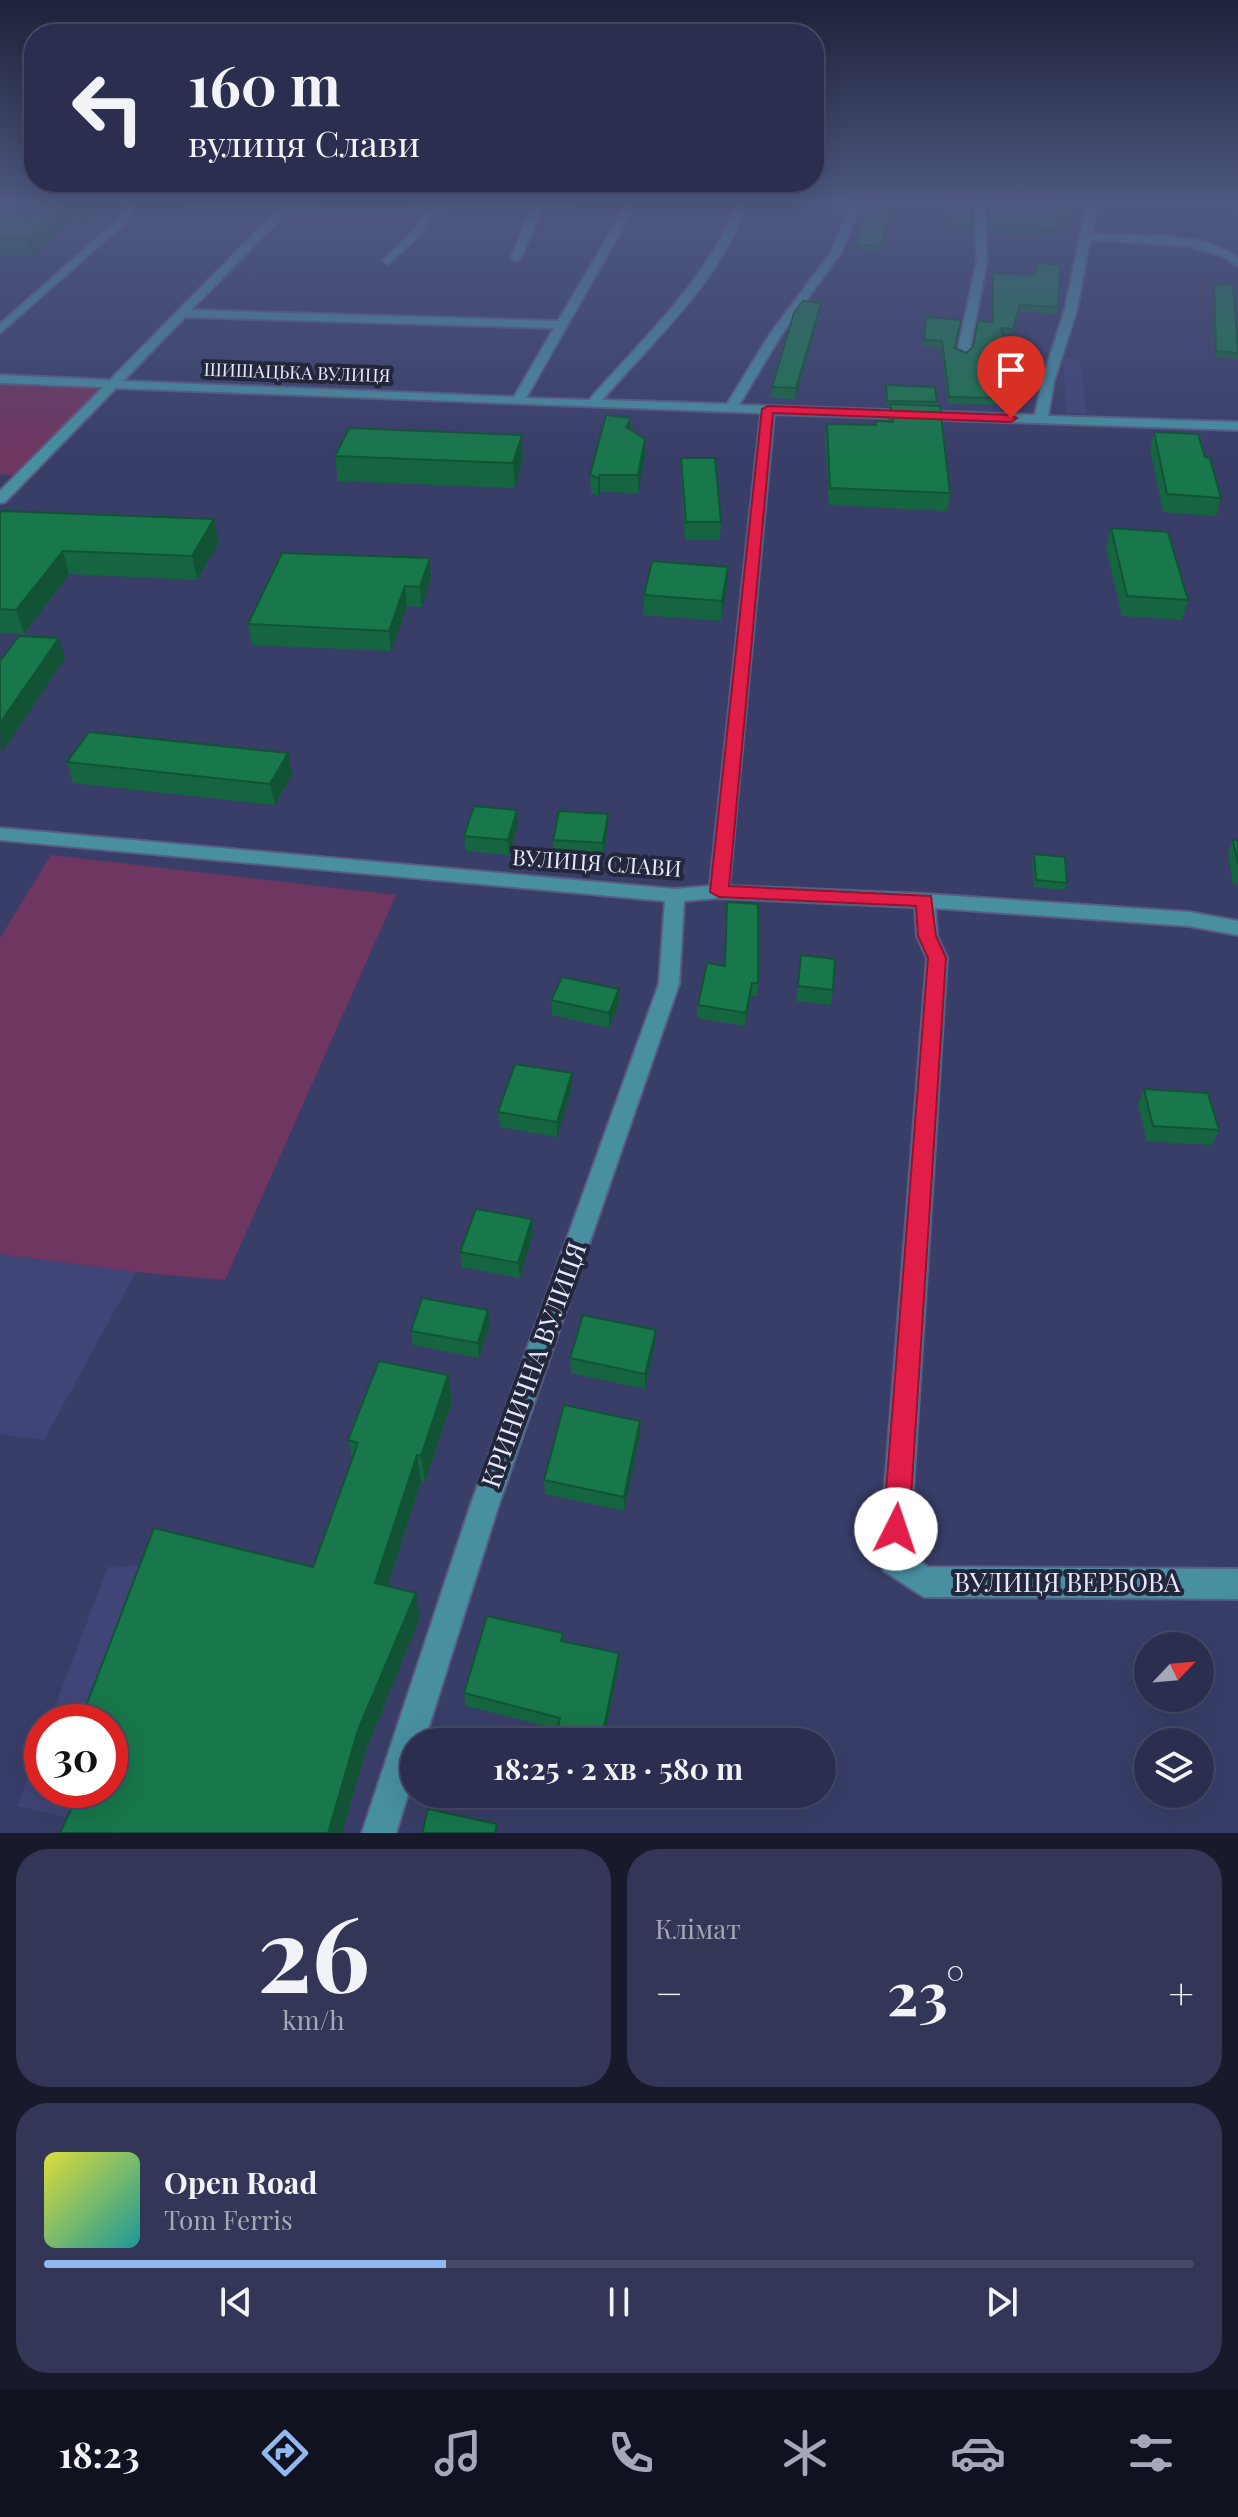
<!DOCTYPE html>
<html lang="uk">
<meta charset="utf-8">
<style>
:root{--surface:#2b2e4f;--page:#333656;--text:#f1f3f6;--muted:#a6a8b7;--line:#474a66;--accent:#90b9f0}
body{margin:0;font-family:"Playfair Display",serif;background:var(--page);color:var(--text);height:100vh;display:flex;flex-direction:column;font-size:30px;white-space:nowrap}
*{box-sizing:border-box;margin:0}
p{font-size:26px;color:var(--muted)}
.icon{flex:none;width:44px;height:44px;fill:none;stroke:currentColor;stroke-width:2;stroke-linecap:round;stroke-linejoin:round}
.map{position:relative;height:1833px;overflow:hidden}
.drawer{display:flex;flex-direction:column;gap:16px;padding:16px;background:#18192b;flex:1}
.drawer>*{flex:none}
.banner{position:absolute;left:24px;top:24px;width:800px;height:168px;border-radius:32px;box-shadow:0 8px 32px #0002,0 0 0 2px var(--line);background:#2b2e4f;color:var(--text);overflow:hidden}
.needle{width:52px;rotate:64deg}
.buttons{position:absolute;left:1134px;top:1632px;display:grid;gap:16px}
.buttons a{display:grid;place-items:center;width:80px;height:80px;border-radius:50%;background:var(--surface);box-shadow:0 8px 32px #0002,0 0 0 2px var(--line);font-size:40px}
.speed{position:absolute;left:24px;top:1704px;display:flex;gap:16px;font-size:40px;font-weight:700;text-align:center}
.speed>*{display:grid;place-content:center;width:104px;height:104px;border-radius:50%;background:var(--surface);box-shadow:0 8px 32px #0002,0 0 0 2px var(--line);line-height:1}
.speed .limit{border:12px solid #d22;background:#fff;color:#111}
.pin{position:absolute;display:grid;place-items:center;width:68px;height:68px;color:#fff;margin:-82px -34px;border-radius:50% 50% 50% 0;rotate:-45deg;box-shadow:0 0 8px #0007}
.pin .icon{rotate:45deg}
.me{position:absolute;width:88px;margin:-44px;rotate:4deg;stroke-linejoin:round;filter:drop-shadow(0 0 6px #0008)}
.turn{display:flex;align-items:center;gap:28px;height:168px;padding:0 32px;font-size:36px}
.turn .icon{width:104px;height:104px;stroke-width:2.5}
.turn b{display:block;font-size:56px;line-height:68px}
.big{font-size:60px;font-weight:700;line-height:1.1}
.drawer .card{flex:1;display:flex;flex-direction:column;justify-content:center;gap:12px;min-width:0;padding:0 28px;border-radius:32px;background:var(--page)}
.drawer .dial{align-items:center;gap:0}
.dial b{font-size:104px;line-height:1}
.song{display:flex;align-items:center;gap:24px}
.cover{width:96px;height:96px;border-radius:12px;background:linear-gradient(135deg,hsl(60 70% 55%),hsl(180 70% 35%))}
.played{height:8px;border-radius:4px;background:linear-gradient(90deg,var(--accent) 35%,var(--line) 35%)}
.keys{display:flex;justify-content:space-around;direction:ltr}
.heat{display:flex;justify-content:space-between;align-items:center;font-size:44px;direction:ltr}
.drawer .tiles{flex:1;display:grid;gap:16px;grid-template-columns:1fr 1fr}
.card:last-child{grid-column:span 2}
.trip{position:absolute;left:400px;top:1728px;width:436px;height:80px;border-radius:40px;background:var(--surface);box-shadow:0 8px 32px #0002,0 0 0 2px var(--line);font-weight:700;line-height:80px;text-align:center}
.menu{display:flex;height:128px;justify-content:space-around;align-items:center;background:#111220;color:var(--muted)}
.menu .icon{width:56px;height:56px}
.menu .current{color:var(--accent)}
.menu b{font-size:36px;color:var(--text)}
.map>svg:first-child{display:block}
</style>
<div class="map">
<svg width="1238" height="1833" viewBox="0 0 1238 1833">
<rect width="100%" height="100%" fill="#393e69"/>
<path fill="#404577" d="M1063 359 1080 360 1087 414 1066 412Z
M0 1254 136 1272 44 1440 0 1434Z
M150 1565 103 1722H49L108 1567Z
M42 1741V1790H103L89 1823 17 1806Z"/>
<path fill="#6e3660" d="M222 202H577L435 208Z
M0 379 115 384 24 476 0 474Z
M51 855 396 895 225 1280 136 1272 0 1254V938Z"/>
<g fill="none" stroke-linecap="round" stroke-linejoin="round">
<defs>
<path id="minor" d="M95 202 361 207 671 202 666 205 635 206 526 398 589 400C644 337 707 281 738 202H748C720 281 656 338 602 400L727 404 770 334 832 251 851 202H861L842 251 781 335 739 405 1035 415 1042 381 1065 309 1087 202H1097L1091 234C1136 236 1200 230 1238 258V266L1223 256 1189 246 1090 240 1077 309 1054 381 1048 416 1238 422V430L774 414 729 886 925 894 1189 912 1238 921V935L1189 926 935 908 937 936 947 958 909 1554 928 1567 1238 1569V1599L924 1597 884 1571 879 1561 927 958 917 936 915 907 719 898 684 901 679 984 498 1507 424 1742H414V1775L396 1833H362L470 1507 659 984 665 901 0 840V828L675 889 710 886 761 413 116 388 5 502 0 503V491L103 387 0 383V375L110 380 277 210 136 206 128 220 0 333V324L121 217 126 206ZM626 206 558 321 191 310 288 211H426L415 229 384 259 383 261 388 264 422 233 435 211 532 208 511 258 516 261 521 258 542 208ZM185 317 554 328 514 397 123 381Z
M974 202H984L987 261 969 353 963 357 957 353 977 261Z"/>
</defs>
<use href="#minor" stroke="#585d84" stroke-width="4"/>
<use href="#minor" fill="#488fa2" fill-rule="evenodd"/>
</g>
<path fill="#156640" d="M0 202 95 205 81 222 72 221 32 255H0Z
M863 202 891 203 880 252 857 251Z
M943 202H973V232L948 231Z
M987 202H1033L1065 204 1058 238 989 233Z
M993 273 1058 307 1057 314 1019 311 1012 335 1003 334 1010 367 1009 373H993L1002 398 1001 405 948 404 941 348 923 346 926 317 956 348 966 353 973 347 992 322Z
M1214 285 1238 348 1237 359 1215 357 1213 290Z
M821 303 820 313 795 399 771 398 772 387Z
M886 385 937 402 950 493 947 511 829 505 825 441 827 424 875 425 888 422 890 407H887L885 391Z
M631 418V430L645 439V456L638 493 600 492 598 496 591 493 590 475Z
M1154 432 1221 498 1216 516 1163 512 1150 449Z
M335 456 523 459 515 488 338 481Z
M681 458 721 522 720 540H685L681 475Z
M0 513 219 542 197 580 69 574 24 634 0 633Z
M1111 528 1188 600 1182 620 1122 616 1106 548Z
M431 578 422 607 407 606 391 651 252 645 248 624Z
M727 587 721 621 643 615 644 595Z
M67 762 292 774 275 805 73 783Z
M518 825 509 855 466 851 464 836Z
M608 829 603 857 554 854 553 840Z
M1233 840H1238V885L1233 884 1228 854Z
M1034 854 1067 883 1065 890 1034 887 1032 861Z
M801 955 833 990 831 1005 796 1001Z
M725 965 758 983 757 996H751L745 1026 697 1018 698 1005Z
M551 1000 619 1004 609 1028 552 1015Z
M572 1073V1089L557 1137 500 1127 498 1112Z
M1144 1089 1219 1130 1212 1145 1147 1141 1138 1104Z
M532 1219 533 1234 520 1278 462 1267 460 1252Z
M488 1310 490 1325 479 1358 413 1345 411 1331Z
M656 1330 655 1344 645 1389 571 1373 570 1358Z
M448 1375 452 1401 425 1482 421 1481 388 1586 420 1617 365 1753 342 1833H60L313 1567 352 1458 348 1440Z
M640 1421V1435L624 1511 545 1494 544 1480Z
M564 1641 619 1666 603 1742H555L558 1729 466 1706 464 1693Z"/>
<path fill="#115334" d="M81 202H94L95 205 81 222 77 206Z
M68 206 72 221 32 255 28 239Z
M821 303 820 313 795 399 796 388Z
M631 418V435L626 427Z
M522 435 523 459 515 488 513 463Z
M645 439V456L638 493V475Z
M600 475V492L598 496V478Z
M214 519 219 542 197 580 192 556Z
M63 551 69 574 24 634 16 610Z
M430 558 431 578 422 607 420 587Z
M728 567 727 587 721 621 722 601Z
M405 586 407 606 391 651 389 631Z
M59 638 65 658 1 754 0 723Z
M288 753 292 774 275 805 270 784Z
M517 810 518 825 509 855 508 840Z
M608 814V829L603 857V843Z
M752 983 751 996 745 1026 746 1013Z
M619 989V1004L609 1028V1013Z
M572 1073V1089L557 1137V1122Z
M532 1219 533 1234 520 1278 518 1263Z
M488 1310 490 1325 479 1358 478 1343Z
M656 1330 655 1344 645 1389V1374Z
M448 1375 452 1401 425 1482 421 1456Z
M640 1421V1435L624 1511V1497Z
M417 1455 421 1481 381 1607 375 1583Z
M416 1593 420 1617 365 1753 342 1833H328L358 1730Z
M619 1653V1666L603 1742H601Z"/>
<path fill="#18774b" stroke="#115334" stroke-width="2" d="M0 202H81L77 206H68L28 239 0 238Z
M863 202 891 203 881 246 857 245Z
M945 202H972L974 224 949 223Z
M989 202H1033L1065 204 1059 230 990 225Z
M1038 263 1061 265 1058 307 1020 305 1013 329 1001 328 1010 367 990 366 1002 398 949 397 942 341 924 340 926 317 961 320 955 348 966 353 973 347 978 321 993 322V273L1034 275Z
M1233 284 1238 353 1216 351 1214 285Z
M803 301 821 303 796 388 772 387 794 313Z
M886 385 935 387 937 402 887 401Z
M890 404 940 406 950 493 830 488 827 424 876 425V421L893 422Z
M606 415 631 418 626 427 645 439 638 475H600L598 478 590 475Z
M349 428 522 435 513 463 335 456Z
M1154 432 1198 434 1205 457 1210 458 1221 498 1167 494Z
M681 458H715L721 522H686Z
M2 511 214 519 192 556 63 551 16 610 0 609V513Z
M1111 528 1168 532 1188 600 1127 596Z
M282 553 430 558 420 587 405 586 389 631 248 624Z
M652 561 728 567 722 601 644 595Z
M19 636 59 638 0 723V661Z
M89 732 288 753 270 784 67 762Z
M474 806 517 810 508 840 464 836Z
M559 811 608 814 603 843 553 840Z
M1233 840H1238V865Z
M1034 854 1065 857 1067 883 1036 880Z
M727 902 758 904V983H752L746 1013 698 1005 707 963 725 966Z
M801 955 835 959 833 990 798 986Z
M562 977 619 989 609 1013 551 1000Z
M515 1064 572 1073 557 1122 498 1112Z
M1144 1089 1208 1093 1219 1130 1153 1126Z
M476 1209 532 1219 518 1263 460 1252Z
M422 1298 488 1310 478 1343 411 1331Z
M583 1315 656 1330 645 1374 570 1358Z
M379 1361 448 1375 421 1456 417 1455 375 1583 416 1593 358 1730 328 1833H60L80 1790H110V1722H80L154 1528 313 1567 358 1443 348 1440Z
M564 1405 640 1421 624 1497 544 1480Z
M487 1616 563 1633 561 1641 619 1653 601 1742H555L560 1718 464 1693Z
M428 1809 497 1824 495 1833H422Z"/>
<linearGradient id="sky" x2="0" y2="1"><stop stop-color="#1f223a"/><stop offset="0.44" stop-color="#4e5881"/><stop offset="1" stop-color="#4e5881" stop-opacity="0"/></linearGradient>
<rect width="1238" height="458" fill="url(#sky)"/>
<path fill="#e11d48" stroke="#92132f" stroke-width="2" d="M768 406 1011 415 1017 418 1011 422 773 413 729 886 931 896 936 936 946 958 909 1529 906 1538 896 1542 887 1538 883 1529 928 958 918 936 916 906 719 897 710 892 762 409Z"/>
<g text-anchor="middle" stroke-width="8" stroke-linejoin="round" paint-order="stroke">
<g font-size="18" fill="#e4e9fe" stroke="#24273b">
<text transform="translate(297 373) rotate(2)" y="6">ШИШАЦЬКА ВУЛИЦЯ</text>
</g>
<g font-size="22" fill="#e4e9fe" stroke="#24273b">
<text transform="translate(597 863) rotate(4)" y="8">ВУЛИЦЯ СЛАВИ</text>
</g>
<g font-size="26" fill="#e4e9fe" stroke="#24273b">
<text transform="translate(534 1365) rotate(-70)" y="9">КРИНИЧНА ВУЛИЦЯ</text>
<text x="1067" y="1592">ВУЛИЦЯ ВЕРБОВА</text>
</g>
</g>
</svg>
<div class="buttons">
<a><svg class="needle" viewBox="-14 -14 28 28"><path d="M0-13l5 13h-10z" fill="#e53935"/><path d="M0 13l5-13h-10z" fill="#a6a8b7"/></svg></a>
<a><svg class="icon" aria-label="layers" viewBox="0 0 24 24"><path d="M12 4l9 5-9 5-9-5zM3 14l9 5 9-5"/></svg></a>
</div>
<div class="speed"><div class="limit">30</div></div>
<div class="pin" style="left:1011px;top:418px;background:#d93025"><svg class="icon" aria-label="arrive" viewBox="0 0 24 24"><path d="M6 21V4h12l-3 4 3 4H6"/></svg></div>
<svg class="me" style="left:896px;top:1529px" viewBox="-20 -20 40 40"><circle r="19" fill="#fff"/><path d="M0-13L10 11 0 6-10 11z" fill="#e11d48"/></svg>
<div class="trip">18:25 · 2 хв · 580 m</div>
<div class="banner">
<div class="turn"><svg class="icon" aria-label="left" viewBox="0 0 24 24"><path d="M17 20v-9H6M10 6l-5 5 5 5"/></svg><div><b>160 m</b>вулиця Слави</div></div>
</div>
</div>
<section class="drawer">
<div class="tiles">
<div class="card dial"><b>26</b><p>km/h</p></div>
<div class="card"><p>Клімат</p>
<div class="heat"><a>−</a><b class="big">23°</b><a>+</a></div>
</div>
<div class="card">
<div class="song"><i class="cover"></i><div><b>Open Road</b><p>Tom Ferris</p></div></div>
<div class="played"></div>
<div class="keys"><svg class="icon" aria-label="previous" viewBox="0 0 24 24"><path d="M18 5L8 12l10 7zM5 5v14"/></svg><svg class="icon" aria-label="pause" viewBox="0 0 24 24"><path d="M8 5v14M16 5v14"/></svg><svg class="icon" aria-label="next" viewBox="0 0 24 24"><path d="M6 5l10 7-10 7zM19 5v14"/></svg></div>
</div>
</div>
</section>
<nav class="menu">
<b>18:23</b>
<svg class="icon current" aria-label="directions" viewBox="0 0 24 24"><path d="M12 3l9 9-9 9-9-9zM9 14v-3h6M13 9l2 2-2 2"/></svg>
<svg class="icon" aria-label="music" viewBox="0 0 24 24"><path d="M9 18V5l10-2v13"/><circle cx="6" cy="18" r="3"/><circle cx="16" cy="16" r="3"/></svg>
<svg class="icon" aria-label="phone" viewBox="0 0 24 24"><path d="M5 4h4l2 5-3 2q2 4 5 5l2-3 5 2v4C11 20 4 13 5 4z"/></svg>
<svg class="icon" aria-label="climate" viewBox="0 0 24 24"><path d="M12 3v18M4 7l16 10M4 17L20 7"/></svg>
<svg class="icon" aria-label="car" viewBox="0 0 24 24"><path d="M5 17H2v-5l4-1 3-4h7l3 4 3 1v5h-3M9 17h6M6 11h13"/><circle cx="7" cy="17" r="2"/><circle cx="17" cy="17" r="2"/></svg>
<svg class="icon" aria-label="filters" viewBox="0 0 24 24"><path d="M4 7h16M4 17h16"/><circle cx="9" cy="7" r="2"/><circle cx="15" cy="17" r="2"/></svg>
</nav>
